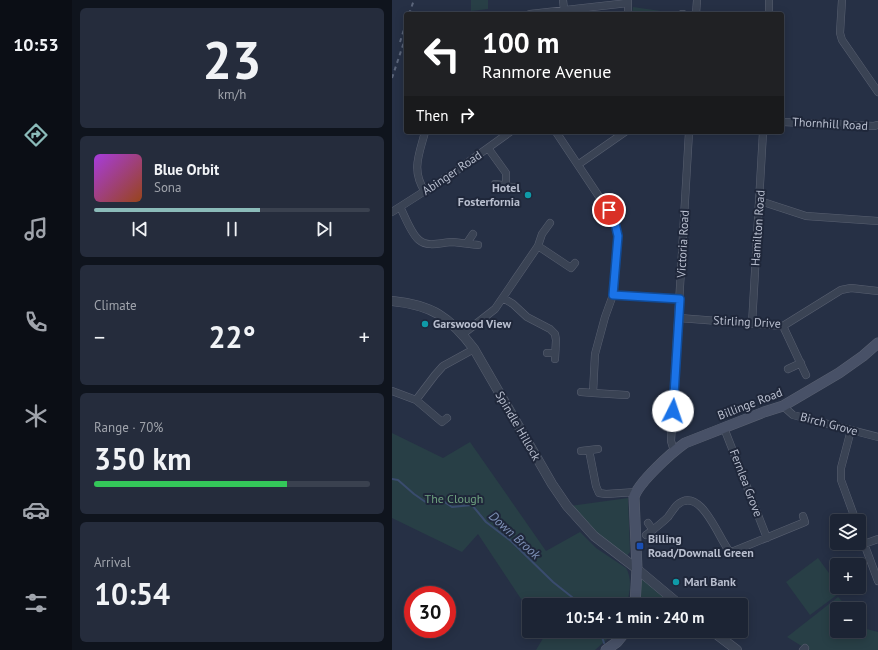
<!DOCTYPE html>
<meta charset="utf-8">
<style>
:root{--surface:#1c2434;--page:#252c3c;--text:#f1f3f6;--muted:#a0a4ac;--line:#3a414f;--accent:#8bbbb9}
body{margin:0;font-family:"PT Sans",sans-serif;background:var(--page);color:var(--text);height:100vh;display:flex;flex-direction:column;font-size:15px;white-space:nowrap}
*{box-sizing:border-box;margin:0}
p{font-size:13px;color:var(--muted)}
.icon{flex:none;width:22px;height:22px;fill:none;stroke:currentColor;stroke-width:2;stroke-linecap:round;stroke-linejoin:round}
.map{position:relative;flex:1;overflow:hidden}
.details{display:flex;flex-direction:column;gap:8px;padding:8px;background:#0f141d;width:320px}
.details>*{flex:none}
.guide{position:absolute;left:12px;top:12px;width:380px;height:122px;border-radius:4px;box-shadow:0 2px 10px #0003,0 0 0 1px var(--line);background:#202124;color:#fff;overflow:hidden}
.controls{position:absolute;left:438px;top:514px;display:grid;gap:8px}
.controls a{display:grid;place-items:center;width:36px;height:36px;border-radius:4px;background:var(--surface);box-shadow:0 2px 10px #0003,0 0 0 1px var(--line);font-size:20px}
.speed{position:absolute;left:12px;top:586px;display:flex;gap:8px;font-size:20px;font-weight:700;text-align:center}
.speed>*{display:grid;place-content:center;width:52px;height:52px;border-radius:50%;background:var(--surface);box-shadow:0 2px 10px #0003,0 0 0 1px var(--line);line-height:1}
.speed .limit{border:6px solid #d22;background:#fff;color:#111}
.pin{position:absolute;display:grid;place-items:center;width:34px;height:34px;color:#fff;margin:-17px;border:2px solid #fff;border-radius:50%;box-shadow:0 1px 4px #0007}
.me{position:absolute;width:44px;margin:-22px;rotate:4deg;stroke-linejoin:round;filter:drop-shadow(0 0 3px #0008)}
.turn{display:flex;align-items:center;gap:14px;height:84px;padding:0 12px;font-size:18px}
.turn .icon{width:52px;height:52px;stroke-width:2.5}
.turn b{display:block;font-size:28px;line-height:34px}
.then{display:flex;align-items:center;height:38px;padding:0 12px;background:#0003;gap:8px;font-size:15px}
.big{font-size:30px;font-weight:800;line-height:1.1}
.details .widget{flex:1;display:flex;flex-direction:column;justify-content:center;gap:6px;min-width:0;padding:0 14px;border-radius:6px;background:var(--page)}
.details .dial{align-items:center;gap:0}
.dial b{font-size:52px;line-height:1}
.song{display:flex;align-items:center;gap:12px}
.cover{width:48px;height:48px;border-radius:6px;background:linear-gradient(135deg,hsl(280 70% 55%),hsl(20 70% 35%))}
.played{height:4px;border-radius:2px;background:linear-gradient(90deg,var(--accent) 60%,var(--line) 60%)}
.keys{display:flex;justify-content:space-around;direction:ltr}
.heat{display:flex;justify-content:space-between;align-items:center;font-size:22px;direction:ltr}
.charge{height:6px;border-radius:3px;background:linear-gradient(90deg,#34c759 70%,var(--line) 0)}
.trip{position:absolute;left:130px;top:598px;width:226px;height:40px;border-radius:4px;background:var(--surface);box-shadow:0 2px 10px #0003,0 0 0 1px var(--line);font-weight:800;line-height:40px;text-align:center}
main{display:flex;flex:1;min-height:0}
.menu{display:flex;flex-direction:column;width:72px;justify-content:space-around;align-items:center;background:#0b0e15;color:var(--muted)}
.menu .icon{width:28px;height:28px}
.menu .selected{color:var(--accent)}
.menu b{font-size:18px;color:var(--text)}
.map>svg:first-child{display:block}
</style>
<main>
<nav class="menu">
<b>10:53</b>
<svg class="icon selected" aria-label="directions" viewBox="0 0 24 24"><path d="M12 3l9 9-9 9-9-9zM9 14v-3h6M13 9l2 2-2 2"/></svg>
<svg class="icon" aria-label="music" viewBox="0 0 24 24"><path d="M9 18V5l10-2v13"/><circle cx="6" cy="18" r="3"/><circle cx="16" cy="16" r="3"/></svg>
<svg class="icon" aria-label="phone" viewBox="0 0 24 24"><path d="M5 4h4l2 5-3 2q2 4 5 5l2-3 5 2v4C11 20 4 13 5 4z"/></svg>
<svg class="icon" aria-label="climate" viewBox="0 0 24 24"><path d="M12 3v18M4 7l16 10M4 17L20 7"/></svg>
<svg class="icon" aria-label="car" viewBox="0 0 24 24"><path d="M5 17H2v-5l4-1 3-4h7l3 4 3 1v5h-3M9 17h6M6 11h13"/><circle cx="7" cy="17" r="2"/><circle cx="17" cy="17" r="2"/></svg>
<svg class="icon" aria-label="filters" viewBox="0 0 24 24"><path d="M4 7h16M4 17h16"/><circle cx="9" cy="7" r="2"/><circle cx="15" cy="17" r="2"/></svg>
</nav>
<section class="details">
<div class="widget dial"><b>23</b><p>km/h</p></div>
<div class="widget">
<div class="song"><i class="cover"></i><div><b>Blue Orbit</b><p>Sona</p></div></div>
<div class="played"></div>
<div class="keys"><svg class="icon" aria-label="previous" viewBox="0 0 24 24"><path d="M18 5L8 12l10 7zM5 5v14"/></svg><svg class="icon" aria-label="pause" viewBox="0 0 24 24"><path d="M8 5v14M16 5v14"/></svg><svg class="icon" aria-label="next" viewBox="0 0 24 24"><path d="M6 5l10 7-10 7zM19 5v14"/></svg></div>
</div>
<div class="widget"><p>Climate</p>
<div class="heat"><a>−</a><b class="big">22°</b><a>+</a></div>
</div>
<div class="widget"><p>Range · 70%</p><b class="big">350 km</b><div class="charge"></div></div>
<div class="widget"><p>Arrival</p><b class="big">10:54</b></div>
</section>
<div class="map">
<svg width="486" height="650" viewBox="0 0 486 650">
<rect width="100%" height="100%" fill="#263045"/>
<path fill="#283f46" d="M79 0H96V9L79 11Z
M241 7 276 12 273 14H240Z
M0 433 51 458 78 442 154 551 188 532 204 548 234 568C241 580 237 593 235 605H137V611L86 534 70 552 0 518Z
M236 498 238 552 234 557 201 530 178 506Z
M426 558 445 584V587H447L450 591 418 615 394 582Z
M249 578 271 596 276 605H246Z
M446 597 458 609H445V631H467V627L486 632V650H416L395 637Z
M150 631H224L203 650H144L153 635Z"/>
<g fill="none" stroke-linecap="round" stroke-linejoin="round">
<path stroke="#3a4c6e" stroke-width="2" d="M0 479 6 480 22 494 35 503 48 499 60 507 80 505 94 522 119 541 161 582 190 605
M208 631 212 643"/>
<defs>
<path id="minor" d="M171 0 172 9
M450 0 448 33 450 40 486 92
M138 14 236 3
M236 14V0
M290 14H291
M304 14 305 0
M377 14V0
M390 122 482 126 486 125
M164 132 222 219 226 236 221 295 213 317 203 354 201 393 234 395
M96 148 114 173V185
M187 164 233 132
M103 184 124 187
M33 192C19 170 27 155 33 132
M368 201 414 216 486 221
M8 207C13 216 19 234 27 240 36 248 51 242 61 242 69 243 78 244 86 245
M0 212 61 173 118 132
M75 243 81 234
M146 246 179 268 183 263
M221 295 288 299
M111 298 121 304 135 317 158 329 163 334 164 340 163 359
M287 318 391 326 449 290 459 288 486 291
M360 324 371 132
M391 326 414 375
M71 334 103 309 146 246 150 234 158 223
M155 353H163
M396 369 409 363
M0 391 24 400 50 422 55 418
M189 392 201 393
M24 400 43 375 51 366 82 349
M391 406 401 415 486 437
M332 428 375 538
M459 430 449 468V480L464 521
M197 450 204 486 207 493 214 494 244 492
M189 451 206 449
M282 451 279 441 297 132
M256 523 261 530
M467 530 486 581
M254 535C262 529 269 524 276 517 279 513 282 508 285 505 309 484 327 540 338 552L342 551 413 522 411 516
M472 544 486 539
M411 650 413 648"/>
<path id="tertiary" d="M0 301C40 305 58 317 82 349L160 484 175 506 202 536 245 569 288 605
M320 631 345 650"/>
<path id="secondary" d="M243 605 245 569 242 497C247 482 279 453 293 443L372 412 391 406 447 373 471 356 486 343
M214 650 225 642 234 631"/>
</defs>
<use href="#minor" stroke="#596071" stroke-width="8"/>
<use href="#tertiary" stroke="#596071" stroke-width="10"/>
<use href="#secondary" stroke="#596071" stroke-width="11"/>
<use href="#minor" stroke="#3a4354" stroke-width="7"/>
<use href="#tertiary" stroke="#3a4354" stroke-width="9"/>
<use href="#secondary" stroke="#485167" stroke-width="10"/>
<path stroke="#5c667b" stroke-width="2" stroke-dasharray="4 4" stroke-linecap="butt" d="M17 14 22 0
M8 42 14 23
M0 78 14 36"/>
</g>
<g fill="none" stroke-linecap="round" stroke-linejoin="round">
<defs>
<path id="route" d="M217 210 222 219 226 236 221 295 288 299 281 411"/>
</defs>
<use href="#route" stroke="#114b97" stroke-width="10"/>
<use href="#route" stroke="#1a73e8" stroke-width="7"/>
</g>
<g fill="#0f9aa8" stroke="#1f273a" stroke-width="1.5">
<circle cx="136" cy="195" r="4"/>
<circle cx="33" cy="324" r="4"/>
<circle cx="284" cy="582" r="4"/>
</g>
<rect fill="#1a4fb4" stroke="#1f273a" stroke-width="1.5" x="244" y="542" width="8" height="8" rx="2"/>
<g text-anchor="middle" stroke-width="4" stroke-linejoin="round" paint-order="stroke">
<g font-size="12" fill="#b8bece" stroke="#1f273a">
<text transform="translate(438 124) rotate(3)" y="4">Thornhill Road</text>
<text transform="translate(60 173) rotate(-34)" y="4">Abinger Road</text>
<text transform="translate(366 228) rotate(-86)" y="4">Hamilton Road</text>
<text transform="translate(291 244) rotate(-87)" y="4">Victoria Road</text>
<text transform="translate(355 322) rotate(3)" y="4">Stirling Drive</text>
<text transform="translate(358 404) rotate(-21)" y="4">Billinge Road</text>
<text transform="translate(437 424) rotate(15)" y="4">Birch Grove</text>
<text transform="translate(126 426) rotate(60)" y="4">Spindle Hillock</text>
<text transform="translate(354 483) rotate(69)" y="4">Fernlea Grove</text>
</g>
<g font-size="12" font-weight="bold" fill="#b8bece" stroke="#1f273a" text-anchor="start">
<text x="128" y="192" text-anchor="end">Hotel<tspan x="128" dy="14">Fosterfornia</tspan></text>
<text x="41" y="328">Garswood View</text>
<text x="256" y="543">Billing<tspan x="256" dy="14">Road/Downall Green</tspan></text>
<text x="292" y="586">Marl Bank</text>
</g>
<g font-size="12" fill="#6ea07e" stroke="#1f273a">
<text x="62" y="503">The Clough</text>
</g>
<g font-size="13" font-style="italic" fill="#7d90b6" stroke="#1f273a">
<text transform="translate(123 535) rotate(42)" y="5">Down Brook</text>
</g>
</g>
</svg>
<div class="controls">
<a><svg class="icon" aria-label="layers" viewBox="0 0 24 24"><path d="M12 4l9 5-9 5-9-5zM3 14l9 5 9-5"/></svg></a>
<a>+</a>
<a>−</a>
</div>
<div class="speed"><div class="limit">30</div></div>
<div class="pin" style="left:217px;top:210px;background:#d93025"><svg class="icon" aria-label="arrive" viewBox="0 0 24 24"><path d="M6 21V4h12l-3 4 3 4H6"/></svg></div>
<svg class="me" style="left:281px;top:411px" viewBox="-20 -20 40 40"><circle r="19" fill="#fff"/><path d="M0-13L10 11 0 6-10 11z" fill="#1a73e8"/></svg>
<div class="trip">10:54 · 1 min · 240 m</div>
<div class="guide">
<div class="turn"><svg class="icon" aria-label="left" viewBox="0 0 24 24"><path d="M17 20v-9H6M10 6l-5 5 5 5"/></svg><div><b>100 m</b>Ranmore Avenue</div></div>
<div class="then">Then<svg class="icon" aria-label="right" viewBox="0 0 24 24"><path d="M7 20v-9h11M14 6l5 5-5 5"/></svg></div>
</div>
</div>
</main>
